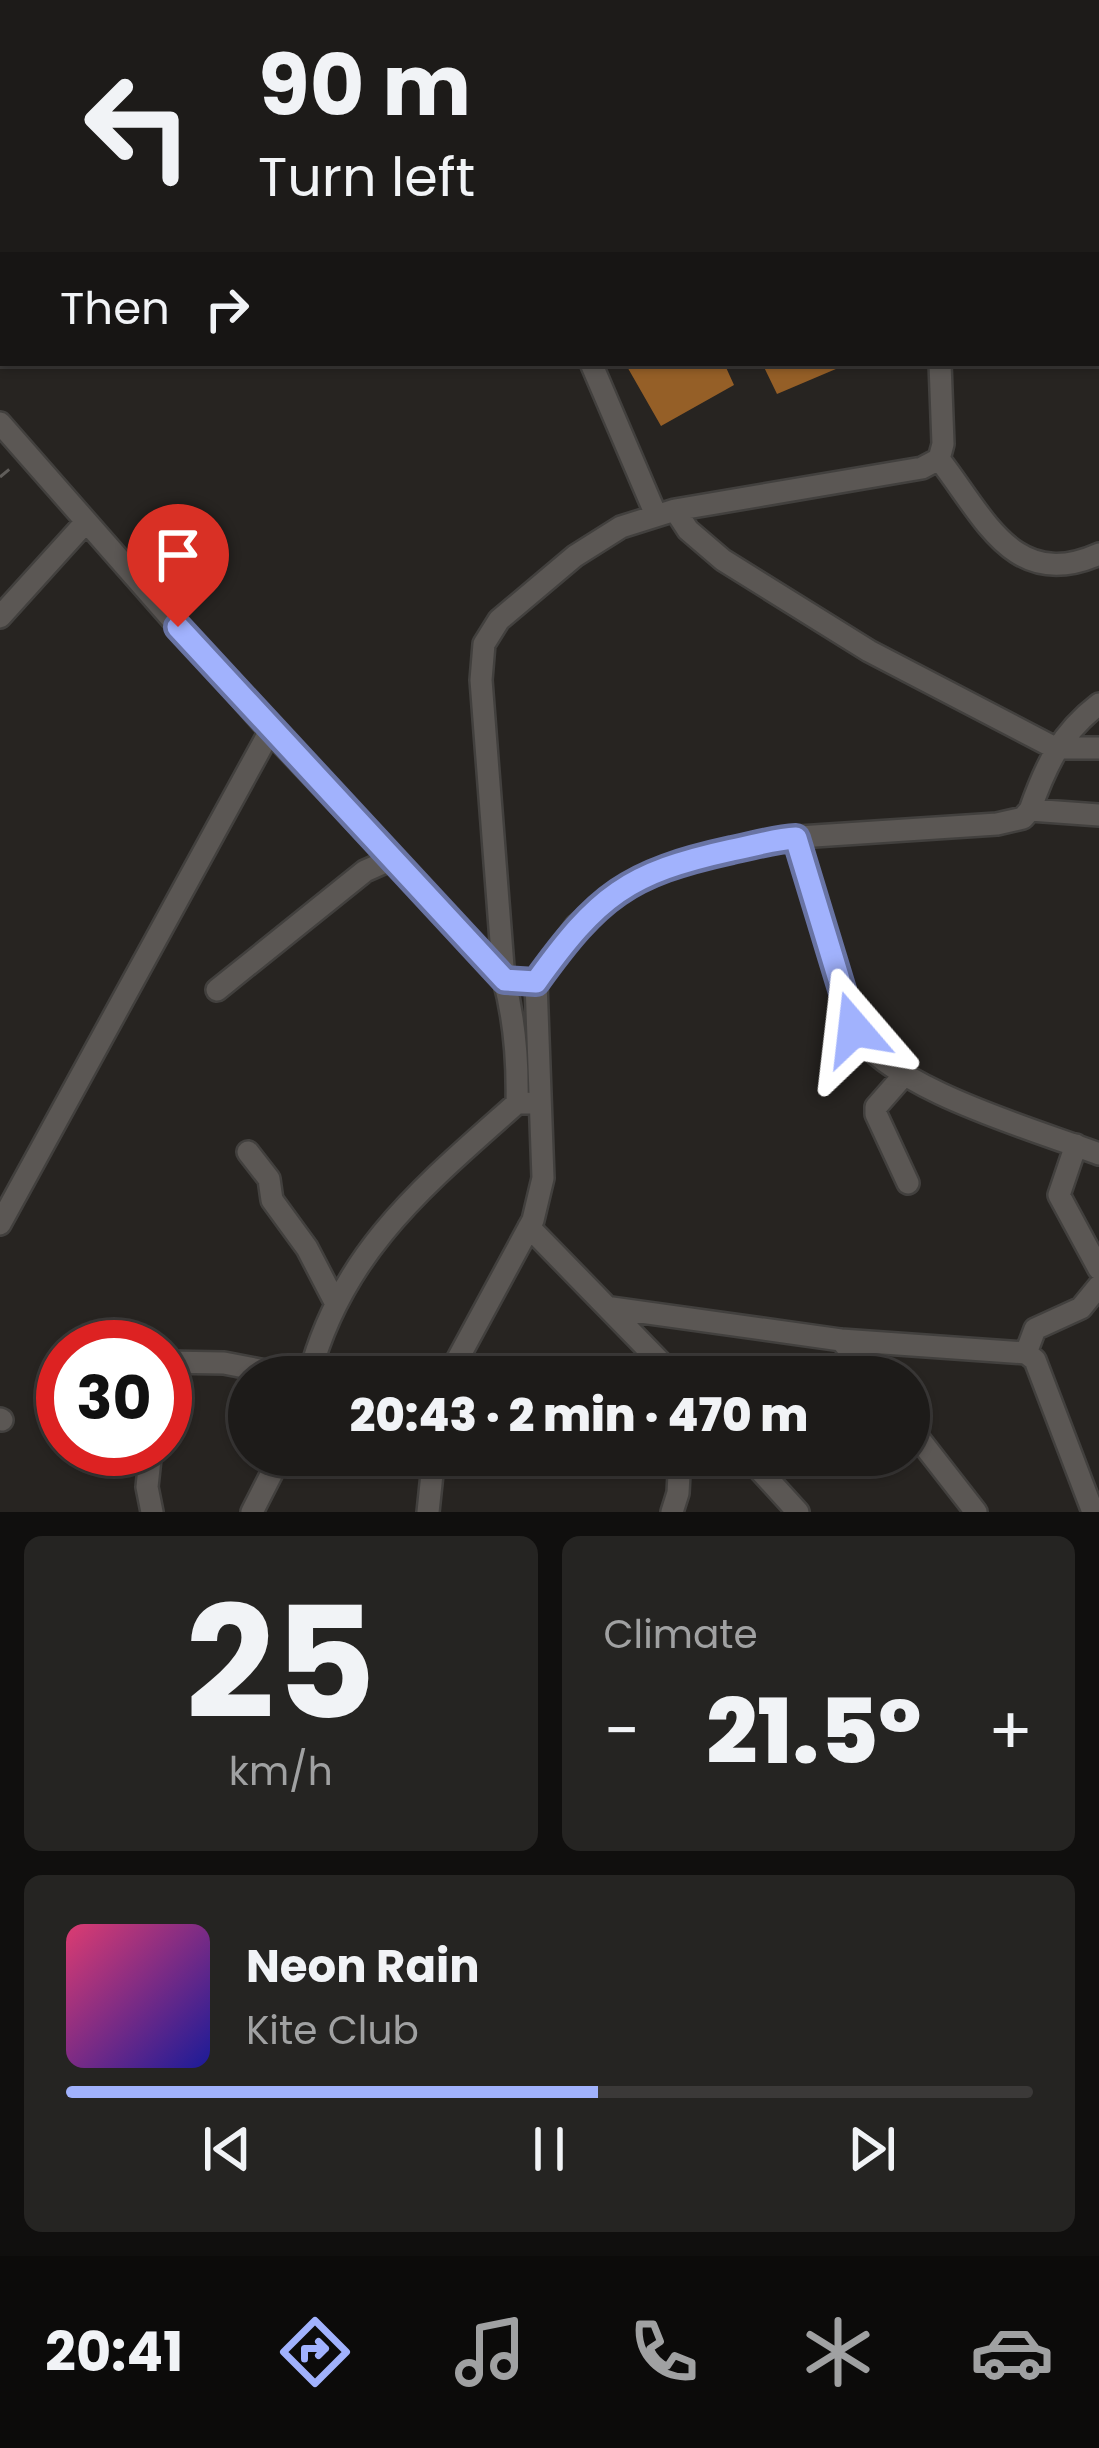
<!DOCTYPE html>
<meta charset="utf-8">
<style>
:root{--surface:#1d1b19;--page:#252422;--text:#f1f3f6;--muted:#a0a1a2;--line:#3b3938;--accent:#a1b2fd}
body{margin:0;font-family:Poppins,sans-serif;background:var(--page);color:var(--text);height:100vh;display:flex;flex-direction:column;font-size:45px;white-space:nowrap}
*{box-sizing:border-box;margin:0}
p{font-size:39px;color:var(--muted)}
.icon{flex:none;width:66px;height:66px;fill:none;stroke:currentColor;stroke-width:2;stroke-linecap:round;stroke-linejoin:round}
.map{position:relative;height:1512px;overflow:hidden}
.sheet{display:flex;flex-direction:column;gap:24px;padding:24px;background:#100f0e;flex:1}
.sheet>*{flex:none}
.guide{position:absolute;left:0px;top:0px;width:1101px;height:366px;box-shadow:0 3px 9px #0004,0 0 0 3px var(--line);background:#1d1b19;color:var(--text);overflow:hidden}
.speed{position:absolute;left:36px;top:1320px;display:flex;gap:24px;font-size:60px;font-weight:700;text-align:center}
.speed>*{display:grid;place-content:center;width:156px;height:156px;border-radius:50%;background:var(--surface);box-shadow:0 3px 9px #0004,0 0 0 3px var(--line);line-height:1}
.speed .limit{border:18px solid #d22;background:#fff;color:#111}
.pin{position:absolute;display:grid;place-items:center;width:102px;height:102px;color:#fff;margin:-123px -51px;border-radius:50% 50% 50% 0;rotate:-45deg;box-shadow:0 0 12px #0007}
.pin .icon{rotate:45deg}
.me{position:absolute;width:132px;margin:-66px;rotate:343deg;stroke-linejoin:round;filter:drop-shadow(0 0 9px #0008)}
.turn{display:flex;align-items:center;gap:42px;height:252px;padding:0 60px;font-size:54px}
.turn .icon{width:156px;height:156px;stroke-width:2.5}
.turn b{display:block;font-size:84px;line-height:102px}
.then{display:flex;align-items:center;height:114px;padding:0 60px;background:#0003;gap:24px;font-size:45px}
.big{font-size:90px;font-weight:800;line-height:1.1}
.sheet .widget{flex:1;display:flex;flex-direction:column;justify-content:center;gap:18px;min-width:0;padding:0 42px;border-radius:18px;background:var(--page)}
.sheet .dial{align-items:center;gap:0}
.dial b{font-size:156px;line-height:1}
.song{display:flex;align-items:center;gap:36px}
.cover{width:144px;height:144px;border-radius:18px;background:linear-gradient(135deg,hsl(340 70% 55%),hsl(240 70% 35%))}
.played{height:12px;border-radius:6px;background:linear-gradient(90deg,var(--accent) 55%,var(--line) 55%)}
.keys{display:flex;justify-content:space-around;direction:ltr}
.heat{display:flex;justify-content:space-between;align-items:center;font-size:66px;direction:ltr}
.sheet .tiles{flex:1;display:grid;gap:24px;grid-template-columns:1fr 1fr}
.widget:last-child{grid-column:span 2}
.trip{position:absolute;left:228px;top:1356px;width:702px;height:120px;border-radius:60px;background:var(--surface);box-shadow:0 3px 9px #0004,0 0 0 3px var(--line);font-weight:800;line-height:120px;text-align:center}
.menu{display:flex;height:192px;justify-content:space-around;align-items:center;background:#0c0b0a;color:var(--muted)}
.menu .icon{width:84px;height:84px}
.menu .current{color:var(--accent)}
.menu b{font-size:54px;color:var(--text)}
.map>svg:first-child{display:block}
</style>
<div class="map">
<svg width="1099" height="1512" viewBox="0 0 1099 1512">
<rect width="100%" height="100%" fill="#272421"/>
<path fill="#955f27" d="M625 363H724L734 385 661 426Z
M762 363H850L777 394Z"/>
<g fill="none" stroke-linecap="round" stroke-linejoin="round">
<path stroke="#955f27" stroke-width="15" d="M166 3 168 0
M0 260 3 258"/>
<defs>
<path id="minor" d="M410 0 412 3
M924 0 926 3
M187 3 189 0
M1098 110 1099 109
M0 276 3 274
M591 363 656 515
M0 423 270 731 506 980
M939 459C985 518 1014 592 1099 554
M675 510 688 530 723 560 869 651 1055 748H1099
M0 617 85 523
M1030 810 1099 815
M797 838 854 1029C889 1089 1033 1129 1099 1154
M217 990 365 871 392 859
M904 1075 876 1107V1114L908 1183
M517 1103C518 1061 515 1021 504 980L481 680 484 644 499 620 575 556 621 527 675 510 922 468 939 459 943 444 940 363
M1076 1145 1059 1195 1099 1269
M248 1152 269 1179 272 1200 307 1248 335 1302
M0 1224 270 731
M529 1227 675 1377
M612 1308 841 1340 1026 1353 1035 1360 1093 1512
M841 1340 871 1377
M1026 1353 1035 1329 1081 1308 1099 1286
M165 1362 224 1363 296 1377
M309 1377C341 1252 425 1185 517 1103H527
M448 1377 533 1220 543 1178 536 982 576 926 620 889 685 861 784 838 997 824 1023 818 1030 810C1046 765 1061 733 1099 704
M0 1419 2 1420
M909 1426 976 1512
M151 1449 147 1487 152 1512
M746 1455 798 1512
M252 1512 281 1455
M428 1512 434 1455
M672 1512 678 1493 680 1455"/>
</defs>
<use href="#minor" stroke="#42403e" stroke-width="26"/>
<path stroke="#605d5a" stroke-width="3" stroke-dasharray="12 6" stroke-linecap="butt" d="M18 0 22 3
M0 241 3 239
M0 477 12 467"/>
<use href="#minor" stroke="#5b5754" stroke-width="21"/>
</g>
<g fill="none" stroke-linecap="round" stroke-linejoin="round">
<defs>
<path id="route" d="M178 627 505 980 536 982C598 896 627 873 732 850 753 846 775 839 796 838L854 1029"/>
</defs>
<use href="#route" stroke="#6974a4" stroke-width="30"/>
<use href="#route" stroke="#a1b2fd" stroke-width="21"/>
</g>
</svg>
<div class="speed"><div class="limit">30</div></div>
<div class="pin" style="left:178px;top:627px;background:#d93025"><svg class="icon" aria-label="arrive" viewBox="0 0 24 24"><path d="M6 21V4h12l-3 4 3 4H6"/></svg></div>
<svg class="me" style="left:854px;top:1029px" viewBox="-20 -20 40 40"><path d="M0-17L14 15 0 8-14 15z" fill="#a1b2fd" stroke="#fff" stroke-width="4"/></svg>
<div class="trip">20:43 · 2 min · 470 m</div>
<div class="guide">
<div class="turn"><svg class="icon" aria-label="left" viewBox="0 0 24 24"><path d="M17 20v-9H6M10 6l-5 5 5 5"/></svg><div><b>90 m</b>Turn left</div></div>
<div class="then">Then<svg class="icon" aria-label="right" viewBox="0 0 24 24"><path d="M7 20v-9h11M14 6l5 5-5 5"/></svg></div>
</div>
</div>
<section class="sheet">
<div class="tiles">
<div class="widget dial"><b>25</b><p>km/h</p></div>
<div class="widget"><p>Climate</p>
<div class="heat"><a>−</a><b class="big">21.5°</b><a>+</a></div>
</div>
<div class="widget">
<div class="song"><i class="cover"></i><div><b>Neon Rain</b><p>Kite Club</p></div></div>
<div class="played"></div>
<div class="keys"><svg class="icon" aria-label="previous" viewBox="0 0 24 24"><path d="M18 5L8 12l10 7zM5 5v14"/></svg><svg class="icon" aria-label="pause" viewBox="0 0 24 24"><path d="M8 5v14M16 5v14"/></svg><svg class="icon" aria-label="next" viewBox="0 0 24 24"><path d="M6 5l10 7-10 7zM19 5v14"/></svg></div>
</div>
</div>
</section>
<nav class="menu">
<b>20:41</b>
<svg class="icon current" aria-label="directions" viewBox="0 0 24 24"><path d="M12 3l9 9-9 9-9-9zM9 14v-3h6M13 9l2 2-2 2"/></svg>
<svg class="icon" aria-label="music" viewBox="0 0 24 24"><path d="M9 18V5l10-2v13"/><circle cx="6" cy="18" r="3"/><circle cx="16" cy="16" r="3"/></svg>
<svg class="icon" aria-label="phone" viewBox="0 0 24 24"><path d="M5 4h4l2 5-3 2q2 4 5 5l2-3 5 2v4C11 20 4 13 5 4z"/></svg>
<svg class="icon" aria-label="climate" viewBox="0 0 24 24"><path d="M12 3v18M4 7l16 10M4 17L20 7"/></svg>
<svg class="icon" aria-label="car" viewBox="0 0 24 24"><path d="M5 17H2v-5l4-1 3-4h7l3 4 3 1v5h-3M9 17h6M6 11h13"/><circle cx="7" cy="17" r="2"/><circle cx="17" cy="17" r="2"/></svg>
</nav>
